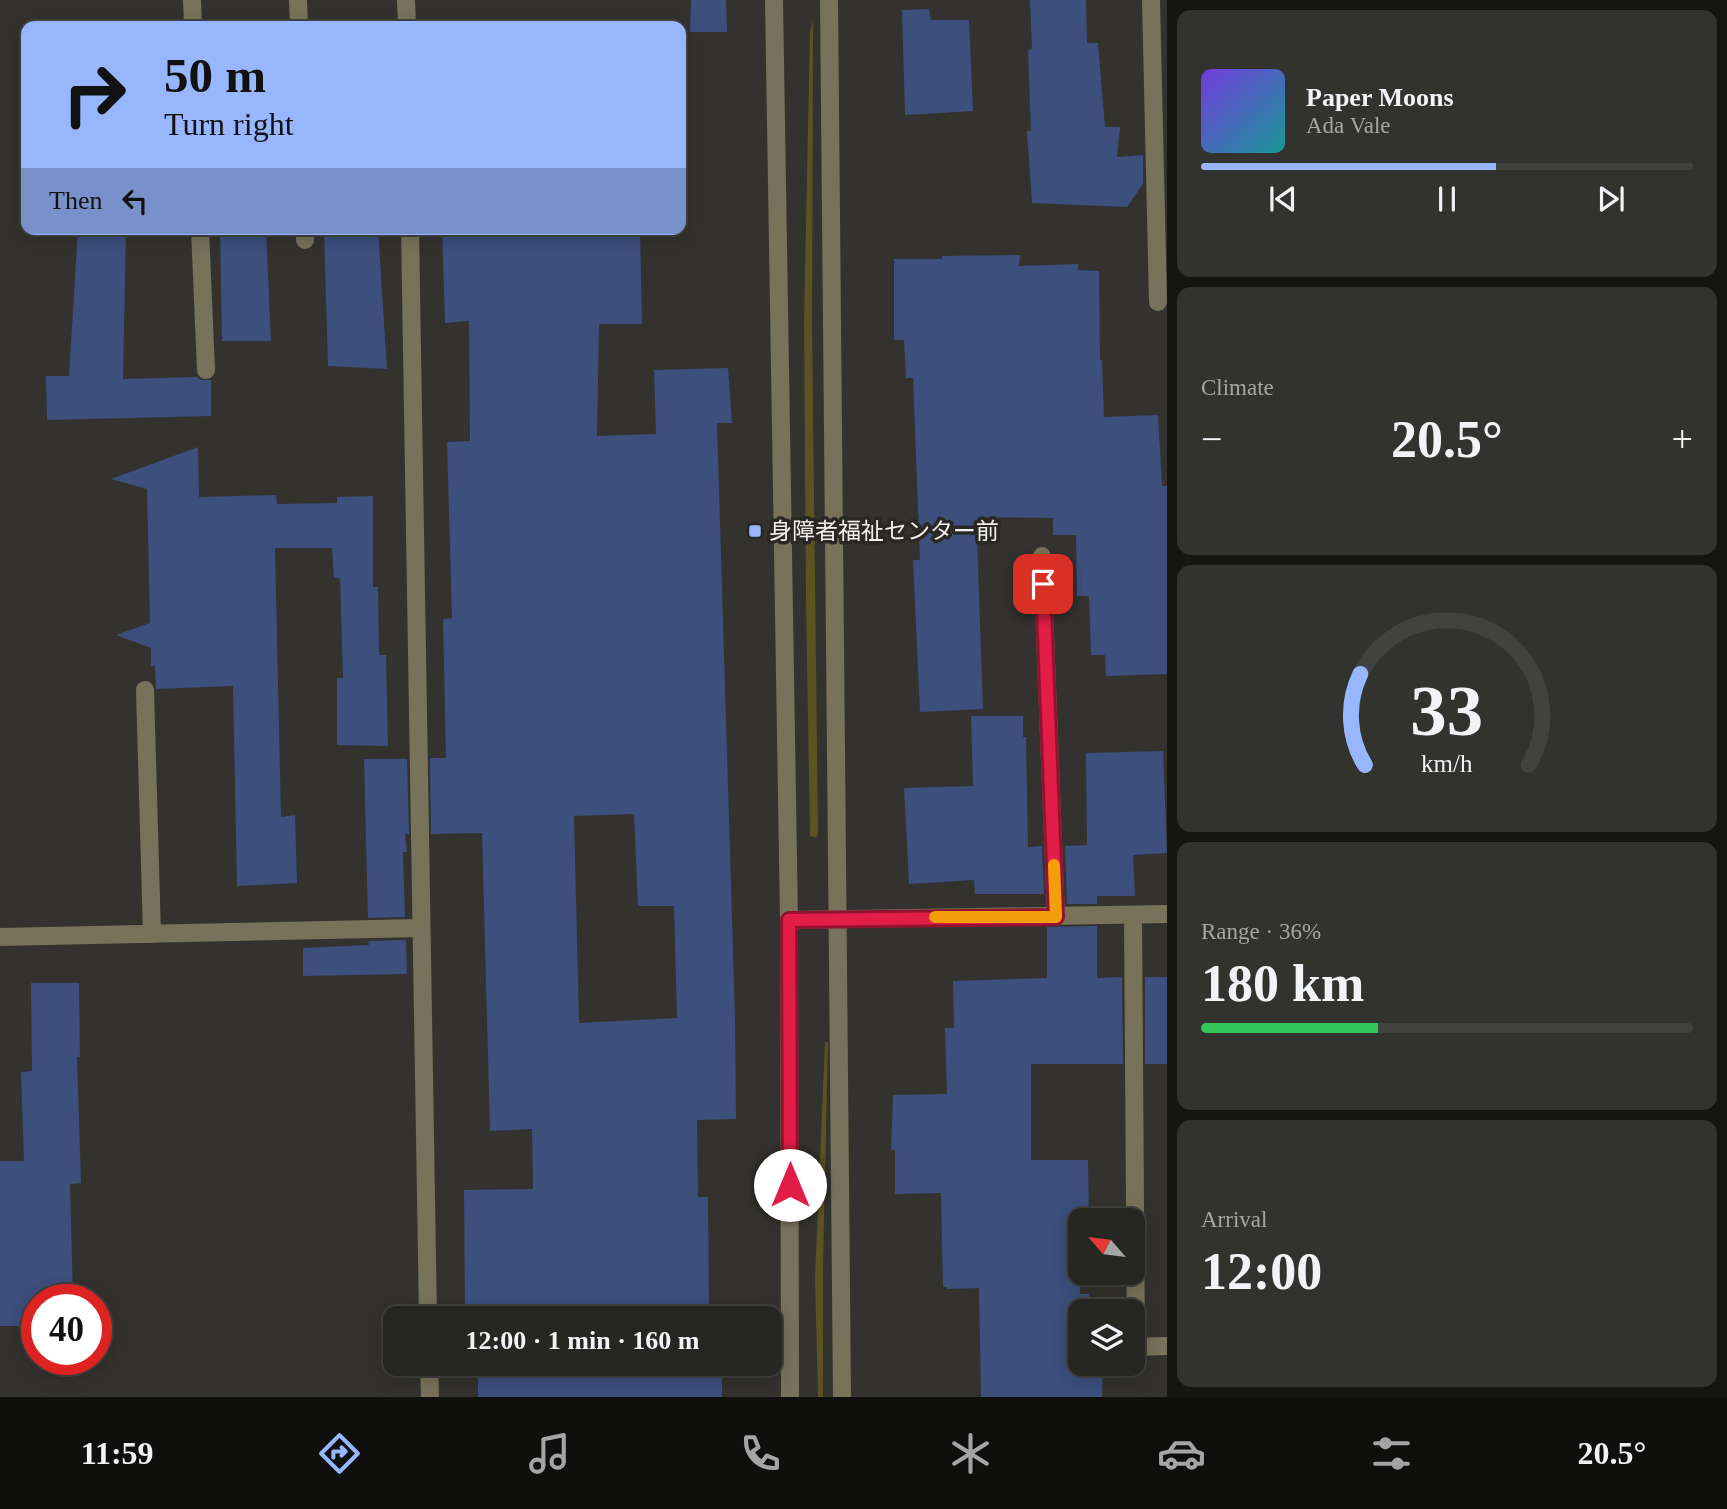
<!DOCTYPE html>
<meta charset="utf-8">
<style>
:root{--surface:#262622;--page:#32322f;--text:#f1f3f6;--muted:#a4a5a5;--line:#424340;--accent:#97b6fd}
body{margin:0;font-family:"Times New Roman","Noto Sans JP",serif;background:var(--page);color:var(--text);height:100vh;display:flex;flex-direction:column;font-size:26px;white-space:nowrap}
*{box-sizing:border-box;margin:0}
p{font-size:23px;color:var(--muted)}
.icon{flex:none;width:38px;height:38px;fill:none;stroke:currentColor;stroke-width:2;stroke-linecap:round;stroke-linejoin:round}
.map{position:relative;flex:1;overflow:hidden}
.sheet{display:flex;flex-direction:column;gap:10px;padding:10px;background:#151513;width:560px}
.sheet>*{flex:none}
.top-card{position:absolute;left:21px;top:21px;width:665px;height:214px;border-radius:14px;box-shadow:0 4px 18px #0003,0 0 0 2px var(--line);background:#97b6fd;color:#111;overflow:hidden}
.needle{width:46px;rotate:298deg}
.tools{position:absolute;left:1068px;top:1208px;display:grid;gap:14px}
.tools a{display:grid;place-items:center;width:77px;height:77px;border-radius:14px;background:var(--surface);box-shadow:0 4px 18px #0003,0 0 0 2px var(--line);font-size:35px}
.speed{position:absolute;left:21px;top:1284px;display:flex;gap:14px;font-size:35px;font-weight:700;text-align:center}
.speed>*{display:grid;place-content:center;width:91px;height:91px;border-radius:50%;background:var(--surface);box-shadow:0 4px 18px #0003,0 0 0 2px var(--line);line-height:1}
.speed .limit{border:10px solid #d22;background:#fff;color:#111}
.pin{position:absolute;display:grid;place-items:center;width:60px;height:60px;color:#fff;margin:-30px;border-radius:14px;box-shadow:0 4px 10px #0006}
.me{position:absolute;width:77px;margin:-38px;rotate:0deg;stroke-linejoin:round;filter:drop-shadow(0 0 5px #0008)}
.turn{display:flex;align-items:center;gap:24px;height:147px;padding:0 28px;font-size:32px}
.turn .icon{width:91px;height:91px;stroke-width:2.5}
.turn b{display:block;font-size:49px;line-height:60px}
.then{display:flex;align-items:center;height:66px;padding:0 28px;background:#0003;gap:14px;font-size:26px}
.big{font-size:52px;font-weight:700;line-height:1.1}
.sheet .widget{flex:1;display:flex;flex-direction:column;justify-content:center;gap:10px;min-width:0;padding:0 24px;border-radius:14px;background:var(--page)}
.sheet .dial{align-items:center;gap:0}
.dial svg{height:182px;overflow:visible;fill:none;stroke:var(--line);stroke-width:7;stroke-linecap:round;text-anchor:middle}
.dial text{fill:var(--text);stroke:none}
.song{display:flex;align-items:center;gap:21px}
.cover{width:84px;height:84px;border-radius:10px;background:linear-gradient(135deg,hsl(260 70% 55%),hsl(180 70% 35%))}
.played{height:7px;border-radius:4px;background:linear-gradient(90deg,var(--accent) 60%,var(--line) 60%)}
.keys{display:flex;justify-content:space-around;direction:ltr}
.heat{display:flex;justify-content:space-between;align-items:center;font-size:38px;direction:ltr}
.charge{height:10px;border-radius:5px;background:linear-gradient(90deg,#34c759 36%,var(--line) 0)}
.trip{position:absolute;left:383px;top:1306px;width:399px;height:70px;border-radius:14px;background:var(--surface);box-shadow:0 4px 18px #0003,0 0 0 2px var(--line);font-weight:700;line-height:70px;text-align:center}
.menu{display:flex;height:112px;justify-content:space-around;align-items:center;background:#0f0f0e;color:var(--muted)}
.menu .icon{width:49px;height:49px}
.menu .current{color:var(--accent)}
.menu b{font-size:32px;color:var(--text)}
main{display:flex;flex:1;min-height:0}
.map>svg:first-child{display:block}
</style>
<main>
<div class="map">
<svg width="1167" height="1397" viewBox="0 0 1167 1397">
<rect width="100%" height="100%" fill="#33322e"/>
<path fill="#5d5221" d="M813 20 812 325 818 834 816 838 810 836 806 600 804 321 810 32Z
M825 1042H828L823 1267V1397H818L815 1277Z"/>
<path fill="#3c4f7d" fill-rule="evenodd" d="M691 0H726L727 32H690Z
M1030 0H1086L1087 43H1098L1105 127H1120L1117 157 1143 155V184L1127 207 1032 203 1027 131H1031L1028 50 1032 49Z
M929 9 931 20H969L973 111 905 115 902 10Z
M78 229H126L123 379 197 377 201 380H211V416L47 420 46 376H69Z
M220 229H266L271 341H222Z
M324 229H378L387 369 328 366Z
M442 229H640L642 324H599L597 436 656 434 654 370 728 368 732 423H717L735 1018 736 1119 697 1120 698 1197H708L709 1318H465L464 1190 533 1189 532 1129 490 1131 482 833 431 834 430 758H446L443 619 452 618 447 442 470 441 469 321 445 323ZM634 814 638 906H674L677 1018 579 1023 574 816Z
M1020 255 1019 266 1078 264V270L1099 271 1100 360H1102L1104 417 1158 415 1162 486H1167V674L1106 676 1105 655H1091L1089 596H1077L1076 535H1053V518L979 517 980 538H977L983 709 920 712 913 560H920L913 378H906L904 340H894V259H942V256Z
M198 447 199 497 276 495 277 504 337 503V497L373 496V587H378L379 655H386L388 746 337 745V678H343L340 578H334L332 548H275L281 817 295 815 297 883 237 886 233 686 156 689 155 666H151V648L116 635 150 623 147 489 111 479Z
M971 716H1023V737H1026L1028 847 1042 846 1044 894H975L974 880 909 884 904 788 973 786Z
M1163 751 1167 853 1133 855 1135 896H1097V904H1067L1065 846 1087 845 1086 753Z
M364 759H407L409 834H405L407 852H403L405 917 368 918Z
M1097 926V978L1122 977 1123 1064H1031V1160H1088L1089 1220H1080V1294H1089V1311H1080V1363L1103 1364 1102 1397H981L979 1288 947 1289V1287H943L941 1193 895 1194V1150H891L893 1095 947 1094 945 1028H954L953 981 1047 978V927Z
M406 940 407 974 303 976V948L369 945 368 941Z
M1145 977H1167V1064H1145Z
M31 983H79L80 1057H77L81 1183 70 1184 73 1300H37V1326H0V1161H24L21 1072 32 1071Z
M478 1363H722V1397H478Z"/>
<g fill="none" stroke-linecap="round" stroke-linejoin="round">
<path stroke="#78725a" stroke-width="18" d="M192 0 193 26
M298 0 299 26
M406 0 407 26
M774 0 789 920 790 1397
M829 0 842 1397
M1151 0 1158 302
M200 229 206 370
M305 229V240
M410 229 428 1318
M1042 556 1056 917
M145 690 152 934
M1133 915 1136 1347 1167 1346
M789 920 1167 914
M0 937 421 928
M429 1363 430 1397"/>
</g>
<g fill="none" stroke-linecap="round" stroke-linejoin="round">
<defs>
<path id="route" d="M790 1185 789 920 1056 917 1043 584"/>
</defs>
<use href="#route" stroke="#92132f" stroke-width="18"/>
<use href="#route" stroke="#e11d48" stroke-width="12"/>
<path stroke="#f59e0b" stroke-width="12" d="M935 917H1056L1054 865"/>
</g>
<rect fill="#97b6fd" stroke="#292824" stroke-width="2.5" x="748" y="524" width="14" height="14" rx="3.5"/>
<g text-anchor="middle" stroke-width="7" stroke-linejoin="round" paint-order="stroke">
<g font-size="23" fill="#f0efec" stroke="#292824" text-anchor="start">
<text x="769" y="539">身障者福祉センター前</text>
</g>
</g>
</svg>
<div class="tools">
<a><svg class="needle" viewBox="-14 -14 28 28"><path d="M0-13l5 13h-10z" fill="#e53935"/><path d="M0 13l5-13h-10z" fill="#a4a5a5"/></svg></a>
<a><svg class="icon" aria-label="layers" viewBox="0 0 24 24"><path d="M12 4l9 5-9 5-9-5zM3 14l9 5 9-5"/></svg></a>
</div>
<div class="speed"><div class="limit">40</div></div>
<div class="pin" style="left:1043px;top:584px;background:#d93025"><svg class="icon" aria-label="arrive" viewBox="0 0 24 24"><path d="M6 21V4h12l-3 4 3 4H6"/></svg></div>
<svg class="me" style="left:790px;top:1185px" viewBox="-20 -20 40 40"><circle r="19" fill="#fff"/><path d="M0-13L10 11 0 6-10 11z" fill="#e11d48"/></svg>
<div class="trip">12:00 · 1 min · 160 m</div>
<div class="top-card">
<div class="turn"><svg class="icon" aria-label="right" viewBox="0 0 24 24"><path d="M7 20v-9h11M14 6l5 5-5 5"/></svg><div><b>50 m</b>Turn right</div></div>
<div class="then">Then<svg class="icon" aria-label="left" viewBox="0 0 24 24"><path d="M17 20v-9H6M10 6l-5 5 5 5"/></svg></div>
</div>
</div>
<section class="sheet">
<div class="widget">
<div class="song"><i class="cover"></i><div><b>Paper Moons</b><p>Ada Vale</p></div></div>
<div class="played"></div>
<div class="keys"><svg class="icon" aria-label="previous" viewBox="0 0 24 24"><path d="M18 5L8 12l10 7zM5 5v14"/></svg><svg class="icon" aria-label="pause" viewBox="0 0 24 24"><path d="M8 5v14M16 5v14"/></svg><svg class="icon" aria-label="next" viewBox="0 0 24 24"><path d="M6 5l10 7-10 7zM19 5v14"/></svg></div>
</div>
<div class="widget"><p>Climate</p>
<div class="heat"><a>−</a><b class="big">20.5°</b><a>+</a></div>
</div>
<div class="widget dial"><svg viewBox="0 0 100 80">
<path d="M14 69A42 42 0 1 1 86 69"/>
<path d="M14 69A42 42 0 0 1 12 29" stroke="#97b6fd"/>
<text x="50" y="56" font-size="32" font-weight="700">33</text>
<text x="50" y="72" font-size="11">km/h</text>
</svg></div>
<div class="widget"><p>Range · 36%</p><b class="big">180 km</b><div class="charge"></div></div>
<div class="widget"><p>Arrival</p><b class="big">12:00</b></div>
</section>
</main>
<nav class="menu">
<b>11:59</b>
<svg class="icon current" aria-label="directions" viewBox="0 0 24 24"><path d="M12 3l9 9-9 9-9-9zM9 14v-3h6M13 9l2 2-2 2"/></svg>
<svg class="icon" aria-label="music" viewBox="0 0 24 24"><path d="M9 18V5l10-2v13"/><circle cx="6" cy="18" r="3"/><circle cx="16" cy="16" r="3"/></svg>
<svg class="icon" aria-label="phone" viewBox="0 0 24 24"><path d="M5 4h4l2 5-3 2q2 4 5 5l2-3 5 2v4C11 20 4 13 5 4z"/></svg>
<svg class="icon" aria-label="climate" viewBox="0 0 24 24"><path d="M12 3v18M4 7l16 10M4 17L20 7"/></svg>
<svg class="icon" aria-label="car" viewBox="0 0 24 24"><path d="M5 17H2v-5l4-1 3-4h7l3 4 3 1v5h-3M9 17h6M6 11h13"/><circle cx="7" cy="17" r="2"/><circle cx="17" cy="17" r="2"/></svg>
<svg class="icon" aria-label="filters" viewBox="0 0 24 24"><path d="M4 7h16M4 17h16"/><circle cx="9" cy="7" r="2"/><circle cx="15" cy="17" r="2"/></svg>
<b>20.5°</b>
</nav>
